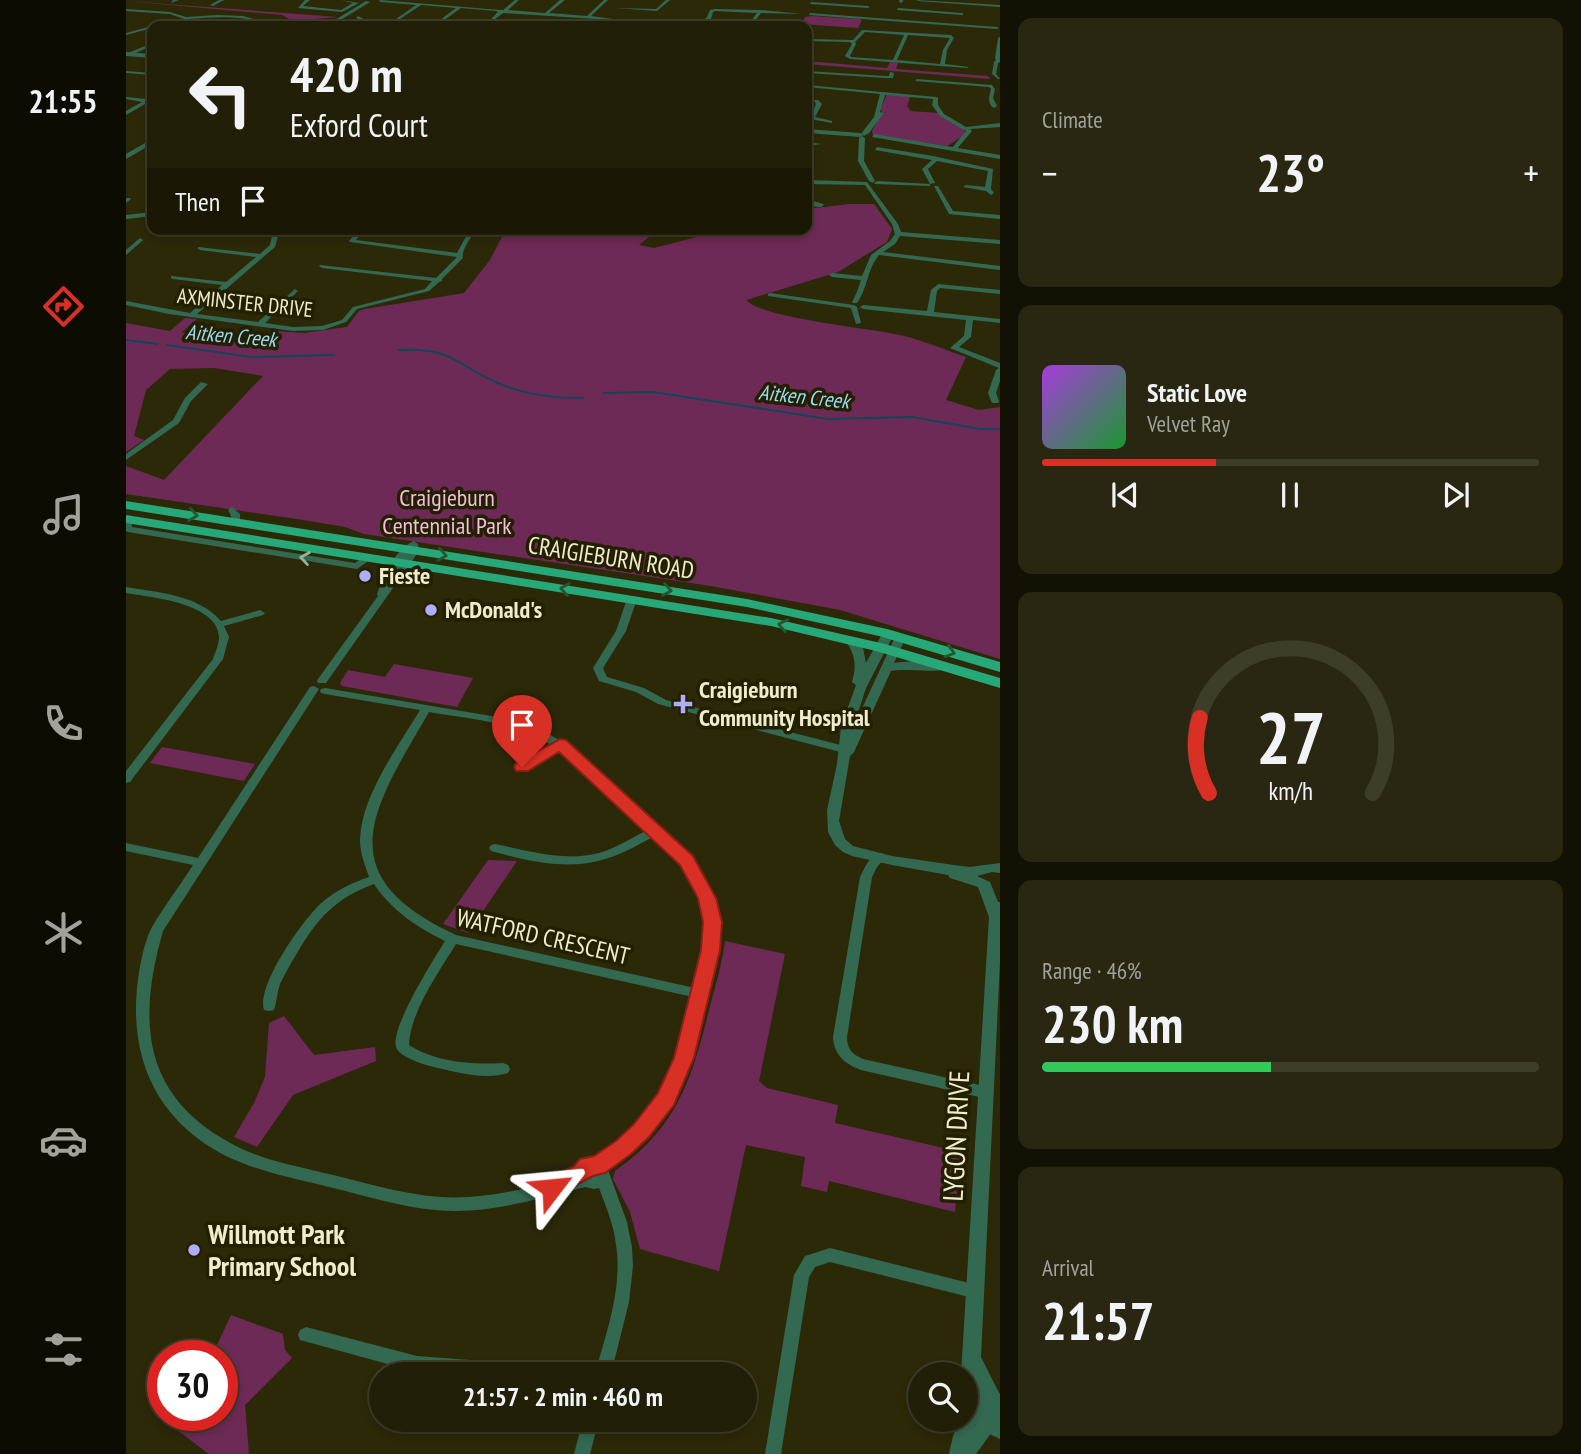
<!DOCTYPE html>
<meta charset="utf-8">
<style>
:root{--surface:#211f07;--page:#292711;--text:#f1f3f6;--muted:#a2a29b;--line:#3e3d28;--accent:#d93025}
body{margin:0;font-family:"PT Sans Narrow",sans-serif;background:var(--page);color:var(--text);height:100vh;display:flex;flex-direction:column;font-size:26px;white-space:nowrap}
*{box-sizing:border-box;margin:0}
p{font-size:23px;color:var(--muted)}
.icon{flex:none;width:38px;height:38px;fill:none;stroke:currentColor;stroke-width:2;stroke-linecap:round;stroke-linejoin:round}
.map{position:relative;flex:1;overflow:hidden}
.panel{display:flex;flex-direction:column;gap:18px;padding:18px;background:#121104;width:581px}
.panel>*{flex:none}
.hud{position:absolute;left:21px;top:21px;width:665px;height:214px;border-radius:14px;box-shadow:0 4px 10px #0003,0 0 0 2px var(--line);background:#211f07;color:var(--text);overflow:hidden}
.controls{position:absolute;left:782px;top:1362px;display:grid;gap:14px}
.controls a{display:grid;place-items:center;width:70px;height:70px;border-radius:50%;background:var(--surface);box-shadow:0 4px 10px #0003,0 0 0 2px var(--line);font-size:35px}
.speed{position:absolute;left:21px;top:1340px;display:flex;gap:14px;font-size:35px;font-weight:700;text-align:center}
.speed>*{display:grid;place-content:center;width:91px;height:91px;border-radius:50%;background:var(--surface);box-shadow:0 4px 10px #0003,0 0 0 2px var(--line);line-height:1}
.speed .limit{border:10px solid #d22;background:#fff;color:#111}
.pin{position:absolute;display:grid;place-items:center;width:60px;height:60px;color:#fff;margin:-72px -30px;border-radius:50% 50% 50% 0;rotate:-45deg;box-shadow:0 0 7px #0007}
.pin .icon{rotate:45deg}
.me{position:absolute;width:77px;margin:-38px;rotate:61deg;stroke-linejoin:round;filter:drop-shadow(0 0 5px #0008)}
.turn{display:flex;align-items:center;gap:24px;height:147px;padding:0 28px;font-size:32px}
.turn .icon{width:91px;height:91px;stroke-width:2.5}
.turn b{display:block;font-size:49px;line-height:60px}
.then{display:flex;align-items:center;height:66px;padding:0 28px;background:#0003;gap:14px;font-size:26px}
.big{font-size:52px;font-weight:600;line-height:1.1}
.panel .widget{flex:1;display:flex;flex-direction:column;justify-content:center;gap:10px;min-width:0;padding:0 24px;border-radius:14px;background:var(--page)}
.panel .dial{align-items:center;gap:0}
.dial svg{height:182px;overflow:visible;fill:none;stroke:var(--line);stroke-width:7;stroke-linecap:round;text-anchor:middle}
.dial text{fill:var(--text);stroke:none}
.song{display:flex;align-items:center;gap:21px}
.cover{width:84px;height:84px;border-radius:10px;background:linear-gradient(135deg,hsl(280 70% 55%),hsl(130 70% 35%))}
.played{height:7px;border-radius:4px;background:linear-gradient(90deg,var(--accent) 35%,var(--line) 35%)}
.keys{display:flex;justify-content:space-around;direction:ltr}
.heat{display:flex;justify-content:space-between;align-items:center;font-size:38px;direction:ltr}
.charge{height:10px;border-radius:5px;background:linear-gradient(90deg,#34c759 46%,var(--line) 0)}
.trip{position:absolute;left:243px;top:1362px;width:388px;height:70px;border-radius:35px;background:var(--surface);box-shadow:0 4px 10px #0003,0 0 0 2px var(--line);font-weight:600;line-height:70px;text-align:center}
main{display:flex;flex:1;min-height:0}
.tabs{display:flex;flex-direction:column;width:126px;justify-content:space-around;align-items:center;background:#0d0c03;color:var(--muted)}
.tabs .icon{width:49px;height:49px}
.tabs .current{color:var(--accent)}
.tabs b{font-size:32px;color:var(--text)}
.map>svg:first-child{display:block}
</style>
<main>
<nav class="tabs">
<b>21:55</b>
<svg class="icon current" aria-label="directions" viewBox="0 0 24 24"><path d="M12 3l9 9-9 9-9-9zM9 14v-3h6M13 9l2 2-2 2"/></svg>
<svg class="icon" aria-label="music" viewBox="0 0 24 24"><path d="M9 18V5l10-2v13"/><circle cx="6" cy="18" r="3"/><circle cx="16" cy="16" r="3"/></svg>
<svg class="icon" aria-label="phone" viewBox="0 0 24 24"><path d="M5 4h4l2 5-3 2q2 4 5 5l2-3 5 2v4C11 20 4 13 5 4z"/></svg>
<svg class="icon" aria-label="climate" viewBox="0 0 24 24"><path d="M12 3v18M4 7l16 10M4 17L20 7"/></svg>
<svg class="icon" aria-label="car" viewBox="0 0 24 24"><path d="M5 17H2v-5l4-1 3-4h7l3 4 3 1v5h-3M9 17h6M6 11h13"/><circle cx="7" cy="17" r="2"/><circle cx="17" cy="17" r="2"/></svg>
<svg class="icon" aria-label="filters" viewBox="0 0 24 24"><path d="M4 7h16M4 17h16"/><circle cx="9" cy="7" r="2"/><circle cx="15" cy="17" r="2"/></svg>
</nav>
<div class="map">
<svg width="874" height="1454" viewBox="0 0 874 1454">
<rect width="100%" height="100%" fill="#2c2909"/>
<path fill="#6e2a56" d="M0 1 212 17 167 21 156 15Z
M686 16 733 19 736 20 732 28 675 24 679 17Z
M681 61 761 68 764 62 772 63 770 69 862 76 864 79 681 64Z
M761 94 785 95 781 106 785 111 812 113 838 128 839 135 821 146 747 135 746 131 756 113 755 108Z
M723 204H748L766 229 761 242 712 272 620 300C638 319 746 328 778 336 799 341 819 350 840 357L820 400 853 410 874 407V659L714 610 585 586 238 534 219 527 171 519 0 494V466L38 480 137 376 88 368 44 369 20 390 8 436 18 440 0 452V323L44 331 59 318 71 319 56 332 80 339 137 345 151 331 178 333 221 327 233 311 239 309 338 293 364 260 380 229H527V234L513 245 528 248 602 229H681V209Z
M268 664 347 678 331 707 216 686 214 683 222 670 259 677Z
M36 747 129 764 118 781 24 763Z
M362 860 391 861 342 933 317 924Z
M599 941 659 954 633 1081 641 1088 712 1105 709 1123 835 1152 829 1212 703 1181 701 1192 675 1186 679 1157 620 1145 593 1271 514 1249 504 1212 487 1179 489 1171C549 1129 565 1083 582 1014 588 990 596 966 599 941Z
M158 1016 188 1055 249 1047 250 1061 167 1095 131 1147 108 1137 128 1103 139 1077 143 1023Z
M105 1315 157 1334 159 1350 166 1358 119 1405 123 1454H83L51 1430 57 1416H96V1356H86Z"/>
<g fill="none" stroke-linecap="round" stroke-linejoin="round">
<path stroke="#104657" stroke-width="2" d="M0 340 31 344
M41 345 125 357 208 355
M273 350C327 347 328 364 372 383 399 395 428 398 457 398
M478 393 527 392 702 419 786 417 854 429H874"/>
<path fill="#346951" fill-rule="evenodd" d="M47 0H53L45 3Z
M93 0H98L87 6 84 5Z
M179 0H184L177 6 215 10 227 3 215 0 233 3 216 12 172 8Z
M254 0 374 10H377L389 0H393L382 10 419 13 434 0H439L423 13 461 16 478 0H482L465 16 487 19 485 20 377 13 368 20 403 26 362 22 372 12 370 11 335 8 310 26H306L330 8 295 5 271 21H237L230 18 232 16 238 19H270L290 5 255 2 253 1Z
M540 0H544L531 11 490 8 530 9Z
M773 0H777V2L774 3Z
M790 0 874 5V7L792 1Z
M685 2 742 6 744 7 742 8 684 4Z
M772 8 836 13 838 14 836 15 771 10Z
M0 9 44 12 60 17 92 15 117 16 143 23 161 20 163 21 143 26C120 14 88 17 62 19L64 26H28L30 25 59 23 58 19 44 14 0 11Z
M589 9 635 10 676 14 635 13 625 26H621L631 13 589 11 587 12 585 19 575 26 490 20 492 19 572 25 581 17 584 10Z
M684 13 871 27 873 28 871 29 683 15Z
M26 26H28L26 28 0 35V33Z
M736 30 825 35 828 38 821 50 819 64 843 67 841 68 724 59 719 56 726 44 724 42 681 41V39L727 40ZM739 32 778 35 767 60 725 57 724 56 730 44 729 42ZM782 35 824 38 817 50 814 64 771 60Z
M874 37V62L872 63 870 74 874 79H872L866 74 868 62 870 60 869 58 872 38Z
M26 43V46L4 55 0 54Z
M0 71 26 73V75L0 73Z
M681 71 759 76H763L764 72 768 73 767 78H759L681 73Z
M791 79 866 85 869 89 867 98 871 106 868 108C861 104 863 96 865 89L863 87 789 81Z
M681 85 810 97 812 98V105L818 114 840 127 874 123V127L844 129 846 131 830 150H826V148L840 131 814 116 806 105 807 99 759 95 754 112 758 113 743 133 738 136 735 134 748 117 754 94 681 87Z
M0 97 20 99 26 97V100L0 115V111L16 102 0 99Z
M688 100H692L696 104 689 117 706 121V123L684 119 690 104Z
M736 136 739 138 738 161 749 181 746 183 743 181 732 161 733 138Z
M681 142 695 144 681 146Z
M751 147 807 156 867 169 865 189 868 193 865 195 860 191 837 187 840 185 859 187 862 171 811 161 802 169 809 183 804 184V186L749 184 748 183 751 181 804 184 796 169 806 160 749 150Z
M681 180 741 182 772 224 775 232 874 240V244L774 236 769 244 757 252 874 266V270L753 255C741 269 742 288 731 303H727L726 302 731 292 735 280 706 277 703 275 706 273 736 276 745 255 764 241 769 234 766 224 739 185 681 184Z
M808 186H812L827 211 874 215V219L823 214Z
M0 198H4L5 199 0 203Z
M687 201 697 204 698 205 695 207 681 206V204Z
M26 212V216L0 219V215Z
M138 229H145L147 231 164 229 150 234 152 236 149 247 71 314 132 322 169 289 172 291 171 292 139 323 167 327 196 326 216 320 227 307 299 289 306 281 196 268 193 266 194 265 310 278 331 257 224 242 223 241 233 229H239L230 240 331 253 344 229H350C345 238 335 250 337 258L316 279V281L313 282 303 291 231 309 220 322 197 330 167 331 43 314 0 305V301L64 313 96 285 47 279 45 278V276L100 282 130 257 74 250 72 249V247L134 254 144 245 146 236Z
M568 231 576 235C572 238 563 238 559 235L561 233Z
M14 238 17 240 16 241 0 255V250Z
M812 284 874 290V294L814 288 811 291 808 312 874 319V323L847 320 845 337 833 347 874 363V381L870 393 873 401 872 403H866L862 393 870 370 873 368 824 348 838 336 840 320 737 309 734 307 737 305 801 311 805 290Z
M644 293 728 305 731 307 735 323 730 324 725 308 642 296V294Z
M75 382 82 384 65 401 53 423 0 460V454L47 420 59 398Z
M106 507 114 514V524H108C105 520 106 516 102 510Z
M0 517 5 519 6 527 229 563 240 555H246L248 557 231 569 2 532 0 531Z
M288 541 292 544 293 551 200 683H192L191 681 192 679 252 596 251 594C259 574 268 550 288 541Z
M0 587C33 593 71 594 95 621L134 610 139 613 137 615 98 626 103 637 97 659 4 782 0 783V771L87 659C89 653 93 644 93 637 92 603 24 597 0 593Z
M506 596 511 599 500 631 477 668 481 677 518 688 540 700 722 747 723 749 722 751 718 753 532 704 510 692 473 681 467 668 490 631 501 599Z
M188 686 193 689 37 931C11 1022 16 1097 108 1145 134 1159 165 1165 194 1172 234 1181 273 1194 314 1197 360 1200 405 1187 450 1177L449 1172 454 1163 468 1160 511 1127 536 1094 543 1079 567 997 330 944C313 972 284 1012 283 1045 309 1062 346 1065 377 1063L382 1065 384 1069 382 1073C361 1080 333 1073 312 1068 303 1066 273 1058 270 1047 264 1028 308 959 319 941 291 927 266 911 248 884 209 898 190 920 170 955 164 964 159 974 154 984 151 992 151 1001 148 1010L143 1011 138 1010C130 985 180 914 200 899 213 889 228 882 243 877 239 865 234 853 234 840 235 796 272 747 294 710L199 694 195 693 194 691 195 689 199 688 371 717 418 731 449 750 554 845 573 869 587 898 592 936 580 994 557 1079 548 1098 521 1135 481 1167 501 1222 506 1247 507 1266 503 1302 485 1374H469C480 1333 497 1288 490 1245 488 1225 480 1207 473 1188L468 1189 459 1187C416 1198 373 1211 329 1211 285 1211 242 1196 199 1186 166 1178 130 1171 98 1155 41 1125 10 1075 10 1010 10 986 15 948 26 927 38 906 54 886 67 865L0 851V843L72 858 184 687ZM303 712C344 719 389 722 425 745L392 764 391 767 392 770H400L433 749 441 754 523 829C506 838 490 848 473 853 439 862 402 851 369 844L365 845 363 848 365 851C401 861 442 871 479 859 497 854 513 844 529 836 560 864 579 891 580 934 580 951 572 971 569 988L330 935C199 875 248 807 303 712Z
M754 853 758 854 760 857 751 867 746 877 721 1037C721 1049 726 1054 737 1059L858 1086 863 1088 865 1092 863 1096 858 1098 735 1070C719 1064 708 1055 707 1037L734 877C739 867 743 856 754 853Z
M704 1248 847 1284 852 1286 855 1291 852 1296 847 1298 704 1262 689 1267 683 1277 655 1454H639L668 1275 679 1256Z
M180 1327 291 1356 425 1366 431 1368 433 1374H315L291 1372 174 1340 172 1335 174 1330Z
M864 1387 870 1389 874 1394V1421L850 1454H823L827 1436 834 1419H840V1408L858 1389ZM863 1407 864 1408 846 1429Z
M457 1419H473L464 1454H448Z"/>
<path fill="#346951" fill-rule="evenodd" d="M240 1 244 2 205 26H199Z
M0 52 26 54V58L0 56Z
M681 129 734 133 737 135 734 137 681 133Z
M748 134 874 155V159L746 137Z
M26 139V144L0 159V154Z
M762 631 768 634 740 688 727 728 770 635 774 634 780 637 768 663C782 661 809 660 821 668 812 674 779 668 765 671L728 752 724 756 713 821 719 839 727 846 766 856 828 865 844 867 874 863V873L866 872 851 876 864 882 872 902H874V962L855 1357 874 1395 871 1402 864 1405 858 1402 874 1418V1439C839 1424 840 1407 840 1374H835L863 917 852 887 824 878 822 875 766 865 726 856 717 852 709 845 702 832 701 810 711 764 715 727 730 685 726 682C731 665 729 653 718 639L720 637H728L737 648 740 663 756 634Z"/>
<path fill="#26a879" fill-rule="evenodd" d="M0 501 621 599 761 629 874 662V672L753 636 621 607 0 509Z
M0 515 645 618 759 644 874 678V688L750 651 645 626 0 523Z"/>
</g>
<defs><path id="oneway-chevron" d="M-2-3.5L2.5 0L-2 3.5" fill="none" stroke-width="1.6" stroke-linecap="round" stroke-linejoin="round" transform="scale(1.75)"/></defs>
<g stroke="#245631">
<use href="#oneway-chevron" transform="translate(67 515) rotate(9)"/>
<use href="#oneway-chevron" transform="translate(316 555) rotate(9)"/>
<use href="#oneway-chevron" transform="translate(439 589) rotate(-171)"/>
<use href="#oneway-chevron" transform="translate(541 590) rotate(9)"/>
<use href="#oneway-chevron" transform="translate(657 625) rotate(-168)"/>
<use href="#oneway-chevron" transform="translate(824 652) rotate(17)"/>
</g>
<use stroke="#9bb296" href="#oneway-chevron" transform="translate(179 558) rotate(-171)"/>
<path fill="#d93025" stroke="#8d1f18" stroke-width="2" d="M434 739 440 740 567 856 590 898 596 922 594 950 568 1058 548 1105 523 1137 505 1154 479 1173 467 1176 426 1198 418 1195 415 1188 418 1181 448 1166 454 1159 468 1156 490 1141 508 1124 532 1093 548 1058 575 950 577 922 572 898 554 865 433 752 402 771H390L388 767 390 763Z"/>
<g fill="#aeaefb" stroke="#231f01" stroke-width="2.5">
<circle cx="239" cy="576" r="7"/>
<circle cx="305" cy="610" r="7"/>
<path d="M553.5 693.5h7v7h7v7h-7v7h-7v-7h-7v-7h7z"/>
<circle cx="68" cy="1250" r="7"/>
</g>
<g text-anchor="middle" stroke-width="7" stroke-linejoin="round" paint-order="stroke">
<g font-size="21" fill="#f0edce" stroke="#231f01">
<text transform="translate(119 303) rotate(6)" y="7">AXMINSTER DRIVE</text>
</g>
<g font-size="21" font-style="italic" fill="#99d9f1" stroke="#231f01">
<text transform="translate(105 336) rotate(5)" y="7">Aitken Creek</text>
<text transform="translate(678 397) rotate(6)" y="7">Aitken Creek</text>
</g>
<g font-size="24" fill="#f3bedd" stroke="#231f01">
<text x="321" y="506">Craigieburn<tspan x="321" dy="28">Centennial Park</tspan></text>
</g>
<g font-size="24" fill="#f0edce" stroke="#231f01">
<text transform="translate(485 558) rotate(9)" y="8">CRAIGIEBURN ROAD</text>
<text transform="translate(417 937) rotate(13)" y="8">WATFORD CRESCENT</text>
</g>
<g font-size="24" font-weight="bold" fill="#f0edce" stroke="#231f01" text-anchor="start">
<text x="253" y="584">Fieste</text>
<text x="319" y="618">McDonald's</text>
<text x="573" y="698">Craigieburn<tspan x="573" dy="28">Community Hospital</tspan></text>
</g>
<g font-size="28" fill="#f0edce" stroke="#231f01">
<text transform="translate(830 1136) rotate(-87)" y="10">LYGON DRIVE</text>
</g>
<g font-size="28" font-weight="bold" fill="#f0edce" stroke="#231f01" text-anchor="start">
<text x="82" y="1244">Willmott Park<tspan x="82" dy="32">Primary School</tspan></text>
</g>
</g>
</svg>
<div class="controls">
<a><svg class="icon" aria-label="search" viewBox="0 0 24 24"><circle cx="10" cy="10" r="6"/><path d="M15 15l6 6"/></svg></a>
</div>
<div class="speed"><div class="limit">30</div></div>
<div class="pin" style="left:396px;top:767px;background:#d93025"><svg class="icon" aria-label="arrive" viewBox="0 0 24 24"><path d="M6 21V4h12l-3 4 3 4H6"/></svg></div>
<svg class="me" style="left:426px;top:1188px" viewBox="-20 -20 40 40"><path d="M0-17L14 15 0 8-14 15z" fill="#d93025" stroke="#fff" stroke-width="4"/></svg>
<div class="trip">21:57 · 2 min · 460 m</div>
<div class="hud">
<div class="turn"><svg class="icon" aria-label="left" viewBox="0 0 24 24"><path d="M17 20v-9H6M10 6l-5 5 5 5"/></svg><div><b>420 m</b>Exford Court</div></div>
<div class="then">Then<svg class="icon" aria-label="arrive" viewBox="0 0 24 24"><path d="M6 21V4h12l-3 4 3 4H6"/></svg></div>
</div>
</div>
<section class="panel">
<div class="widget"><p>Climate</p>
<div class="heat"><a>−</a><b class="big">23°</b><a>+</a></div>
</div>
<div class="widget">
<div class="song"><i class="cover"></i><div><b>Static Love</b><p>Velvet Ray</p></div></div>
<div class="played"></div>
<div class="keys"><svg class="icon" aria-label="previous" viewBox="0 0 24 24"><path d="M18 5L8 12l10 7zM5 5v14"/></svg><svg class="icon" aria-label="pause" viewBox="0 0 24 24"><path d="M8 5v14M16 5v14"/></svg><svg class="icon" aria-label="next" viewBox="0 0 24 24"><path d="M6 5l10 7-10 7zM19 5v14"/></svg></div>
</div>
<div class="widget dial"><svg viewBox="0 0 100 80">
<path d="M14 69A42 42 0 1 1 86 69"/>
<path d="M14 69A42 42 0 0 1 10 36" stroke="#d93025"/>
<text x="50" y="56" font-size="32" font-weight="700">27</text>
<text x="50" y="72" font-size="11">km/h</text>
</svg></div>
<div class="widget"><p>Range · 46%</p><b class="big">230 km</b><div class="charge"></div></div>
<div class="widget"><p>Arrival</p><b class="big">21:57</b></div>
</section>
</main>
